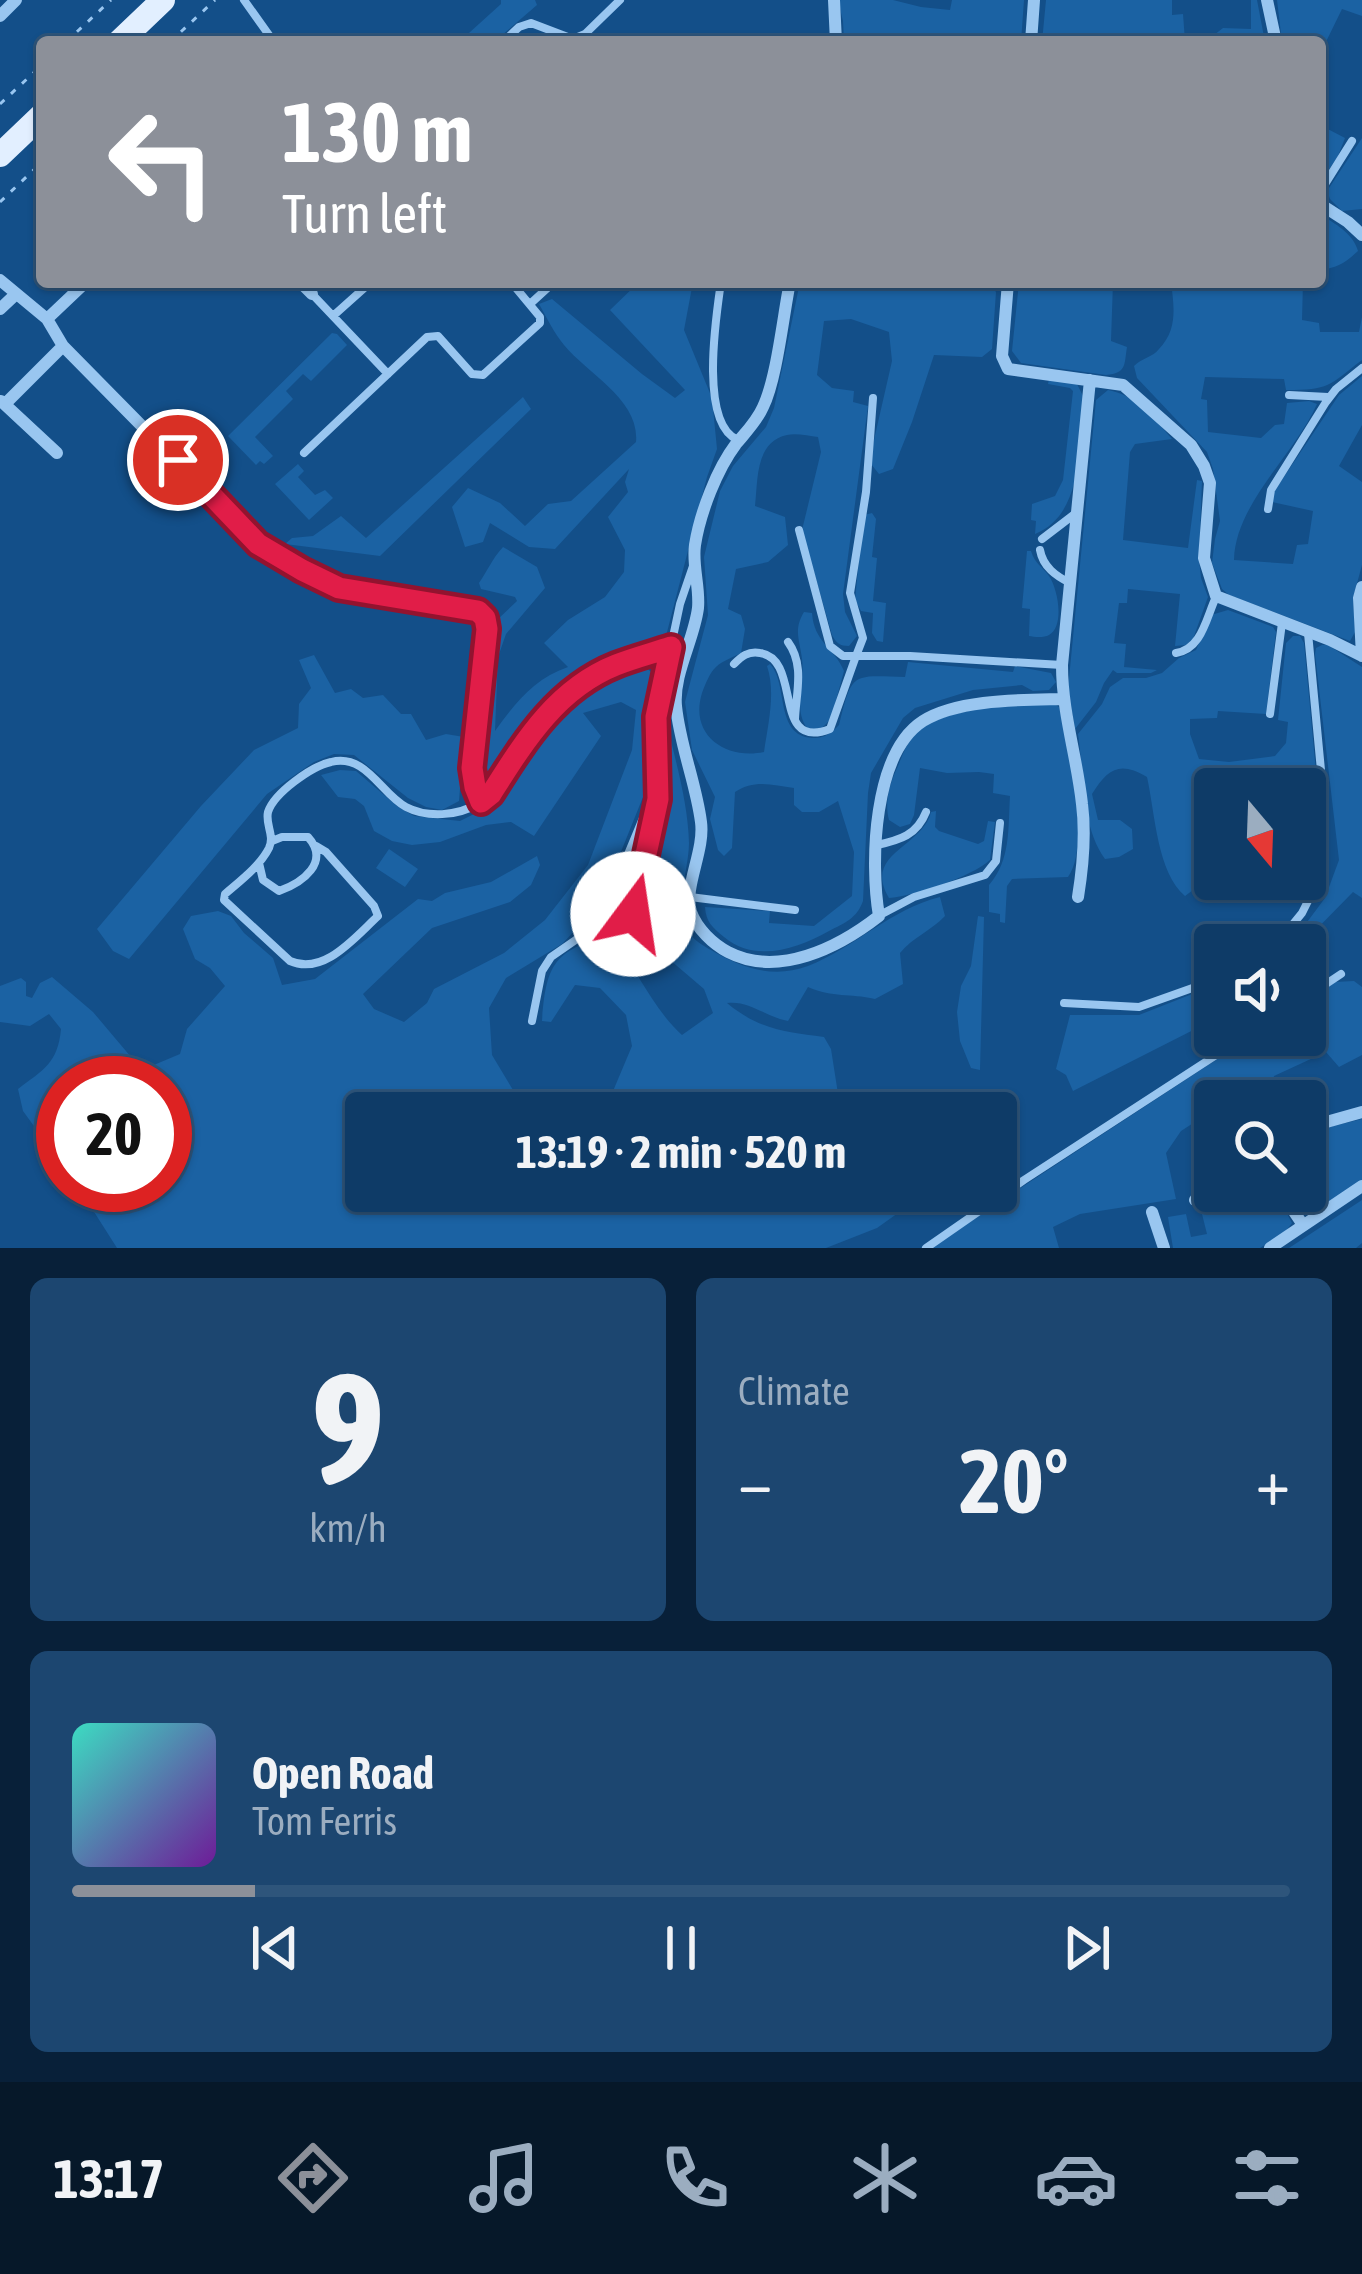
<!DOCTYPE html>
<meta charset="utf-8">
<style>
:root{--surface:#0e3b67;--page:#1c4670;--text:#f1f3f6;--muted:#9badc0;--line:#2e557b;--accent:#8c9099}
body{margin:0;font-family:"Asap Condensed",sans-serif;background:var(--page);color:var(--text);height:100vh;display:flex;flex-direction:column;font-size:45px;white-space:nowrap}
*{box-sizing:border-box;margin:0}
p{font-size:39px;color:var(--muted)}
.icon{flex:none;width:66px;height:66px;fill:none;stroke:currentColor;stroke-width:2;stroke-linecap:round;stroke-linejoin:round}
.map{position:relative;height:1248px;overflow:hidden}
.sheet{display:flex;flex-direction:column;gap:30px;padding:30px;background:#082039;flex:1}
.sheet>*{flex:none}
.banner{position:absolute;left:36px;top:36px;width:1290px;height:252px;border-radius:12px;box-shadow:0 3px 9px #0004,0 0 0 3px var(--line);background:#8c9099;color:#fff;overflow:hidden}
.needle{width:78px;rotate:161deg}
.fabs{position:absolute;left:1194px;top:768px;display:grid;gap:24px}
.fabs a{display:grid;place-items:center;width:132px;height:132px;border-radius:12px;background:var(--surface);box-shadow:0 3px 9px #0004,0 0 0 3px var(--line);font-size:60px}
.speed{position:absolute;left:36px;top:1056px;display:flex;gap:24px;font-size:60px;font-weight:700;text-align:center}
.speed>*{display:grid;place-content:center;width:156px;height:156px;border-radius:50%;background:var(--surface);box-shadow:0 3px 9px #0004,0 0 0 3px var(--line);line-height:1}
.speed .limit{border:18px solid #d22;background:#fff;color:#111}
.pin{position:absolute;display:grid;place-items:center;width:102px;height:102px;color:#fff;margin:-51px;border:6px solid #fff;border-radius:50%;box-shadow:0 3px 12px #0007}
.me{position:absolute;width:132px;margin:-66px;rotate:14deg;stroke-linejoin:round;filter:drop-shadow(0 0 9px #0008)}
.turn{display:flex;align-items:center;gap:42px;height:252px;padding:0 48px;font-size:54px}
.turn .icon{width:156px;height:156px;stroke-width:2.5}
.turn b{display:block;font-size:84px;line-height:102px}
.big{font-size:90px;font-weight:700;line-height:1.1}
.sheet .tile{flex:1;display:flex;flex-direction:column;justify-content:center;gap:18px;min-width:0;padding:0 42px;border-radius:18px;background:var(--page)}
.sheet .dial{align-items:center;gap:0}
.dial b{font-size:156px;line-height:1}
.song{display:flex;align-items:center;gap:36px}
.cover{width:144px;height:144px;border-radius:18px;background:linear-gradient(135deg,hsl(170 70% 55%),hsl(280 70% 35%))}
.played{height:12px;border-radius:6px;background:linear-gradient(90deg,var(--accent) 15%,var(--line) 15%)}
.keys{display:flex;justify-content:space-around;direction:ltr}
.heat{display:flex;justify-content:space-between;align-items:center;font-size:66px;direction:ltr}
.sheet .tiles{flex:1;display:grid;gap:30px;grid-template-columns:1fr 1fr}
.tile:last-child{grid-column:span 2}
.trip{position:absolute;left:345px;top:1092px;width:672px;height:120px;border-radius:12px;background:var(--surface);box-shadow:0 3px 9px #0004,0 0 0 3px var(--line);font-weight:700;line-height:120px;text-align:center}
.menu{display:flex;height:192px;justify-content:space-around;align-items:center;background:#061829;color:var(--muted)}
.menu .icon{width:84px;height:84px}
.menu .selected{color:var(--accent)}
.menu b{font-size:54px;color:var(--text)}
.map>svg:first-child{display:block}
</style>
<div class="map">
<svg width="1362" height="1248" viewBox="0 0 1362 1248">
<rect width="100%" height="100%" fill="#134f89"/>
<path fill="#1b62a3" d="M501 0H535L537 5 494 42H459L501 4Z
M838 0H893L921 7 950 10 952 0H1024L1021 42H951L937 36 906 34 894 42H844L843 21Z
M1046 0H1172V15L1183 14 1185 41 1198 42H1042Z
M1251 0H1257L1265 42H1205L1223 28 1251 29Z
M1277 0H1362V16L1342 9 1320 54V42H1282Z
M1320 125 1345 138 1338 156 1320 183Z
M1362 138V209L1342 211 1330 199 1327 191Z
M1320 214C1335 224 1353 233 1358 251 1345 263 1337 268 1320 270Z
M639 282H693L684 330 712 398 717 449 707 477 665 640 658 645 601 662 570 682 535 712 513 737 489 784 484 782 481 762 497 620 517 601 515 597 481 589 479 583C488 570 492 559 503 547L537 567 545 588 506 634 498 657 495 731C515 703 535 678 568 667L544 643 568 620 605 597 624 572 625 550 608 517 628 492 625 482 629 469 555 549 529 547 490 523 483 542 465 547 452 507 468 488 500 503 525 526 548 504 571 501 636 442C640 400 588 374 564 345 554 333 547 318 539 304L552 299 642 374 675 398 685 390 610 310Z
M800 282H988L996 292 992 349 982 357 934 355 912 422 893 469 879 474 871 464V453L892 361 889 332 851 319 824 321 817 375 832 388 854 391 853 402 868 406 843 594 845 612 857 636 849 646C840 646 836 643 832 635L802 530 821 452 818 437C809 436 796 433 787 435 755 442 758 480 755 506L785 517 788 545 768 562 736 569 728 609 741 615 745 629 741 653C734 657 722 661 716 667 710 672 705 685 702 693 689 735 725 760 764 752 768 724 776 693 767 666L770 664C789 684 774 735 812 738 824 739 831 733 839 725 852 672 851 675 905 677L908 662 1013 672 1015 666 1051 673 1056 682 1049 690 1033 691 1022 685 973 690 915 708 903 718 871 773 868 793 863 901C857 918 845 923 829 931 797 949 755 963 724 937 712 927 706 922 705 907L770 911 769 923 814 926 852 896 854 852 838 801 819 812H802L794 805V788C773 785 754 779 735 792L732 848 724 856 718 850 710 819 715 797 692 750 685 702 708 615 704 557 720 491 733 466 766 427 774 408Z
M1019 282H1113L1111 341 1127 347C1124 365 1127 373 1106 375L1021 363 1012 351Z
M1171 282H1303L1302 320 1319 323 1320 332H1359L1362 317V360C1328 386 1330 390 1286 390L1284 379 1205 377 1201 399 1207 400 1208 432 1261 438 1275 425 1284 424 1287 403 1309 401 1317 404C1295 454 1235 504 1234 560L1293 564 1297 545 1308 544 1313 511 1272 502 1273 493 1339 395 1362 376V425L1339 466 1362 482V565L1353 598 1355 632 1350 641 1229 595 1222 589 1212 563 1215 539 1220 521 1213 469 1207 452 1137 378 1134 366C1142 358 1153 357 1159 349 1178 329 1174 307 1171 282Z
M332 333 337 334 347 345 311 381 303 374 286 391 293 399 255 437 273 456 264 464 260 461 256 465 228 436Z
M1049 379 1077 384 1083 396C1079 441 1085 514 1035 534L1036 521 1031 520 1032 504 1055 496 1063 480 1073 391 1070 388 1048 384Z
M1108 390C1136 395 1154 418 1172 439L1135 444 1130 452 1123 540 1188 548 1197 480 1202 481 1199 559 1201 578 1208 597 1193 639 1186 645 1175 646 1180 594 1128 589 1127 603H1119L1114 643 1126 644 1124 667 1157 670 1151 673H1117L1113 670 1104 683 1096 702 1075 729 1068 689 1096 400Z
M523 397 531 409 380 556 285 544 292 538 313 536 341 516 366 538Z
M298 464 304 471 298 477 315 495 325 490 333 498 309 520 275 484Z
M872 513 876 519 872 557 877 558 873 601 886 603 883 642 877 641 872 633 873 613 861 611 855 600 863 518 864 515Z
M1027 551H1031C1035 564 1042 566 1049 576 1058 589 1065 626 1049 635 1044 638 1034 637 1029 636L1030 609 1022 608Z
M1228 610 1273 627 1276 632 1266 714 1218 711 1217 718 1190 719V734L1199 759 1229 762 1275 756 1286 743 1288 722 1278 720 1286 643 1293 636H1300L1304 643 1319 804 1316 827 1305 828V789H1215V838L1197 840 1191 850 1197 867V887L1185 896C1157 873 1155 813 1147 777 1120 761 1108 768 1092 794L1098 820H1120L1132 829 1133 849 1119 857 1105 859C1081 826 1084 774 1078 734L1102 704 1110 687 1123 678H1146L1162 673 1179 658 1196 650 1211 615Z
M804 612 812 613C814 643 835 648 844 671L831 719 820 730 807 728C793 709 805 682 802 659 800 641 793 630 804 612Z
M1322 645H1328L1362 667V898L1353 892 1301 945H1290L1325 898 1339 860 1315 654 1316 648Z
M314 655 335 693 351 689 363 698 383 695 401 714H411L426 740 446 734 464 737 459 801 442 810 426 807 408 798 354 755 334 754 314 762 267 794 129 959 113 951 97 929 201 806 254 750 298 728 299 704 311 688 299 660Z
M626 667H646L654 675 645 792 600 904 562 944 506 978 489 1008 492 1055 513 1090 542 1113H366V1191H929L877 1228 826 1248H117L77 1185H165V1083H63V1166L23 1111 18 1089C43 1070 58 1063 61 1029L49 1014 30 1026 0 1022V986L21 978 26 982V996L32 998 40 983 52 977 93 1012 142 1070 180 1054 187 1029 225 986 210 968 195 959 183 929 191 916 218 911 231 916 244 933 273 958 282 985 315 979 418 899 432 901 445 893 491 882 537 856 540 865 531 885 510 902 432 928 363 994 374 1009 404 1022 427 1003 434 989 504 953 545 920 588 865 632 750 636 710 621 702 583 713 601 736 534 836 511 822 486 825 440 842 412 845 392 841 374 831 364 806 355 799 338 797 321 775 340 770 356 771 397 806 414 816 460 821 492 805 510 785 542 729 572 699 604 676Z
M1052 702 1059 707 1062 717C1069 756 1091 844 1068 877L1012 879 1007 886 1005 923 1000 922V914L989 912V885C1011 860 1008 828 1010 796L993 793 994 774 979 772 947 773 920 768 914 815 910 824 900 827 889 820C884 801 890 783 898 766 903 754 907 742 916 733 943 707 1016 705 1052 702Z
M661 721 667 724C676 763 688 803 689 843 689 864 678 899 682 917 685 934 698 943 711 950 742 968 773 979 808 966 854 948 891 909 940 897L945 916C931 931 913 937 900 953L903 984 875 999C849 993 834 998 808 987L788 1021C766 1017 749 1000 727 1003 758 1029 785 1032 824 1037L831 1049 841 1113H597L608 1103 632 1046 626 1015 600 988 575 985 551 1022 542 1021C546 965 554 950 609 936 637 967 651 1007 682 1035L713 1013 704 989 670 960 644 914 645 887 662 820Z
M936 811 935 827 939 831 978 844 984 841 988 821 995 822 990 860C971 877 914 896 889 898 862 853 923 847 931 812Z
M389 849 418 869 405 887 376 868Z
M978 916 984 917 980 1070 971 1068 960 1041 957 1012 961 986 971 966Z
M1354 981 1362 987V1055L1339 1067 1326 1052 1274 1076 1270 1093 1271 1101H1249L1247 1095 1234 1101H1215V1109L1181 1131 1166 1153 1176 1199 1080 1214 1053 1227 1059 1248H929L1254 1035H1305V1002L1335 982Z
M1215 985V1019L1073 1091 1066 1075 1056 1069 1070 1015H1139Z
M1362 1119V1181C1343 1194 1324 1214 1301 1210L1286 1191H1305V1133Z
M1244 1191H1275L1292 1223 1286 1231 1260 1248H1173L1168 1217 1186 1214 1191 1237 1207 1234 1200 1206Z
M1362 1200V1243L1356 1248H1289Z"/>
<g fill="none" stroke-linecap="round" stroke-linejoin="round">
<path stroke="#99c6f0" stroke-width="3" stroke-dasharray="6 9" stroke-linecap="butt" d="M66 42 111 0
M170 42 215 0
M0 104 42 65
M0 202 42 162"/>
<path stroke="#99c6f0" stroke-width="8" d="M244 0 274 42
M503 42 519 27 531 23 573 39 585 34 620 0
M1320 192 1352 141
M721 282C716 317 699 424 738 440
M312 294 388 374
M530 304 554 282
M333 316 371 282
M1289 395 1328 397
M873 398 866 492 850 593 863 638 856 656H910L1062 665
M304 453 427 337 438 336 472 374 483 375 540 323V317L511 282
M1268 509 1271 490 1326 402 1336 389 1362 368
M1042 539 1076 513
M1040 550C1043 567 1056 576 1070 583
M303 571 339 588 464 607C478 611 484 613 487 629L473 768 475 787 481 802
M788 642C805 665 796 693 795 719
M1176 653C1202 649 1206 618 1216 597
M734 664C742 656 748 651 760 653 803 659 771 752 830 729L856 656H843L830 646 799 530
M1270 714 1282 623
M877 845C900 840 917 835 926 812
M316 846 326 852 374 906 378 916C355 937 324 976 290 961L224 900 225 894C240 881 260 866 269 848 275 835 265 825 268 812 274 793 312 766 331 762 366 753 381 794 406 807 427 818 458 816 477 804 501 791 511 760 526 738 568 682 607 668 671 647
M259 863 263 880 279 891C302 883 331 862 308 837H282L272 841
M690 897 795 910
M633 914 658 799 656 717 680 604 693 566
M880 915 914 897 985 875 996 861 1000 823
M1276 945 1302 913 1316 885 1322 854 1324 802 1308 633
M1305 998 1341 974
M1064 1003 1139 1007 1215 980
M532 1021 542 971 551 957 590 930 604 912 655 789
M926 1248 1024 1180 1247 1035"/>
<path stroke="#99c6f0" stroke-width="12" d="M834 0 836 42
M1267 0 1276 42
M0 16 16 0
M1031 42 1034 0
M1320 204 1348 222 1362 235
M0 280 47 319 63 346 258 544 302 570
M300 282 312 294
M790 282C783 316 777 378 763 407 757 421 746 432 736 444 717 469 700 513 695 545 692 566 700 587 698 608 694 640 673 674 676 706 680 746 696 783 701 822 705 851 683 888 691 912 697 929 713 944 728 952 778 978 838 948 879 916 870 863 873 753 923 721 958 699 1022 700 1062 699
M1008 282 1002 356 1008 369 1123 385 1191 445 1204 466 1210 483 1204 558 1216 596 1330 640 1362 656
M0 309 16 294
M47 319 86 282
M1 401 57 453
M5 404 63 346
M1362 656 1359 598 1362 587
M1078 897C1083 866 1086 835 1082 804 1077 757 1062 713 1062 665L1090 380
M1305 1128 1362 1112
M1280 1191 1303 1225
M1195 1200 1225 1191
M1152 1212 1164 1248
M1270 1248 1362 1186"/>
<path stroke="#e2efff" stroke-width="24" d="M119 42 163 0
M0 155 42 115"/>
</g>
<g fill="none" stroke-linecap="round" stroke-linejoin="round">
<defs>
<path id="route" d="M178 460 258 544 302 570 339 588 478 611 485 618 487 629 472 768 475 787 481 802 491 794C524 742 556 689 616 665 634 658 653 653 671 647L656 717 658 799 633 914"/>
</defs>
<use href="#route" stroke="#92132f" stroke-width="30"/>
<use href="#route" stroke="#e11d48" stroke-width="21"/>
</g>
</svg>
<div class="fabs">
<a><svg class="needle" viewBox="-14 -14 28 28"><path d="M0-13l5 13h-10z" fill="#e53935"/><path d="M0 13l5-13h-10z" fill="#9badc0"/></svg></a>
<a><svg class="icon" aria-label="sound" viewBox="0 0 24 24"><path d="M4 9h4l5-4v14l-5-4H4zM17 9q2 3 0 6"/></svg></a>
<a><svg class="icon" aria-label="search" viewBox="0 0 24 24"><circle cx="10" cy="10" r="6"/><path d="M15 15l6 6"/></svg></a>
</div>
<div class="speed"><div class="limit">20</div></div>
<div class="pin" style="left:178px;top:460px;background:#d93025"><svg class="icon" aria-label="arrive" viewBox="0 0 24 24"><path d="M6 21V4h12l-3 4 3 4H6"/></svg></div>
<svg class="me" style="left:633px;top:914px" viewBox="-20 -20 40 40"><circle r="19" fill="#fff"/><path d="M0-13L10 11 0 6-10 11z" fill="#e11d48"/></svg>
<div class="trip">13:19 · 2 min · 520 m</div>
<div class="banner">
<div class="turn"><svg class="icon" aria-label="left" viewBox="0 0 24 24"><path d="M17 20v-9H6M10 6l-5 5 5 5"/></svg><div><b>130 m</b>Turn left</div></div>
</div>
</div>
<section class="sheet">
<div class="tiles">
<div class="tile dial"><b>9</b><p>km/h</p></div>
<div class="tile"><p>Climate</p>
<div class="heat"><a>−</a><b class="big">20°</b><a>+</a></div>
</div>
<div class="tile">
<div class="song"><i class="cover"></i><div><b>Open Road</b><p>Tom Ferris</p></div></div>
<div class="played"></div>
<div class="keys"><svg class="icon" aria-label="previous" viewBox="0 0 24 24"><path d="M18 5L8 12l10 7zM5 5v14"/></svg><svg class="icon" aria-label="pause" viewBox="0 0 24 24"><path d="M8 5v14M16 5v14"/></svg><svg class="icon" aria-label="next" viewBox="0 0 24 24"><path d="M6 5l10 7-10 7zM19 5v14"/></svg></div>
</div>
</div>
</section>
<nav class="menu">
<b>13:17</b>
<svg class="icon selected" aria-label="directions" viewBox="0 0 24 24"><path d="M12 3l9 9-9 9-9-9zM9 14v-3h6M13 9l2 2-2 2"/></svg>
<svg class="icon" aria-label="music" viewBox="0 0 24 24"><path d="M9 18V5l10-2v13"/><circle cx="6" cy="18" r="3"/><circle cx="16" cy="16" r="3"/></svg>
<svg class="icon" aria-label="phone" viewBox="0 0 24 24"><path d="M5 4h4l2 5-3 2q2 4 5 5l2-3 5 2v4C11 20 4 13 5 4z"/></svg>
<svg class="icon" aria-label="climate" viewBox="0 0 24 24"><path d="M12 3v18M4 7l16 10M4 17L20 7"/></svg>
<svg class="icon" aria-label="car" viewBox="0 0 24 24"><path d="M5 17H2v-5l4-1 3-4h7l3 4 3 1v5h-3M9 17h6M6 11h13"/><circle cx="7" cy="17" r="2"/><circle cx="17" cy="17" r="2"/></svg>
<svg class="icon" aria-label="filters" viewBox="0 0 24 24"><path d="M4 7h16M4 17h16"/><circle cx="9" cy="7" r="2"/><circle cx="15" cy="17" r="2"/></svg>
</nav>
